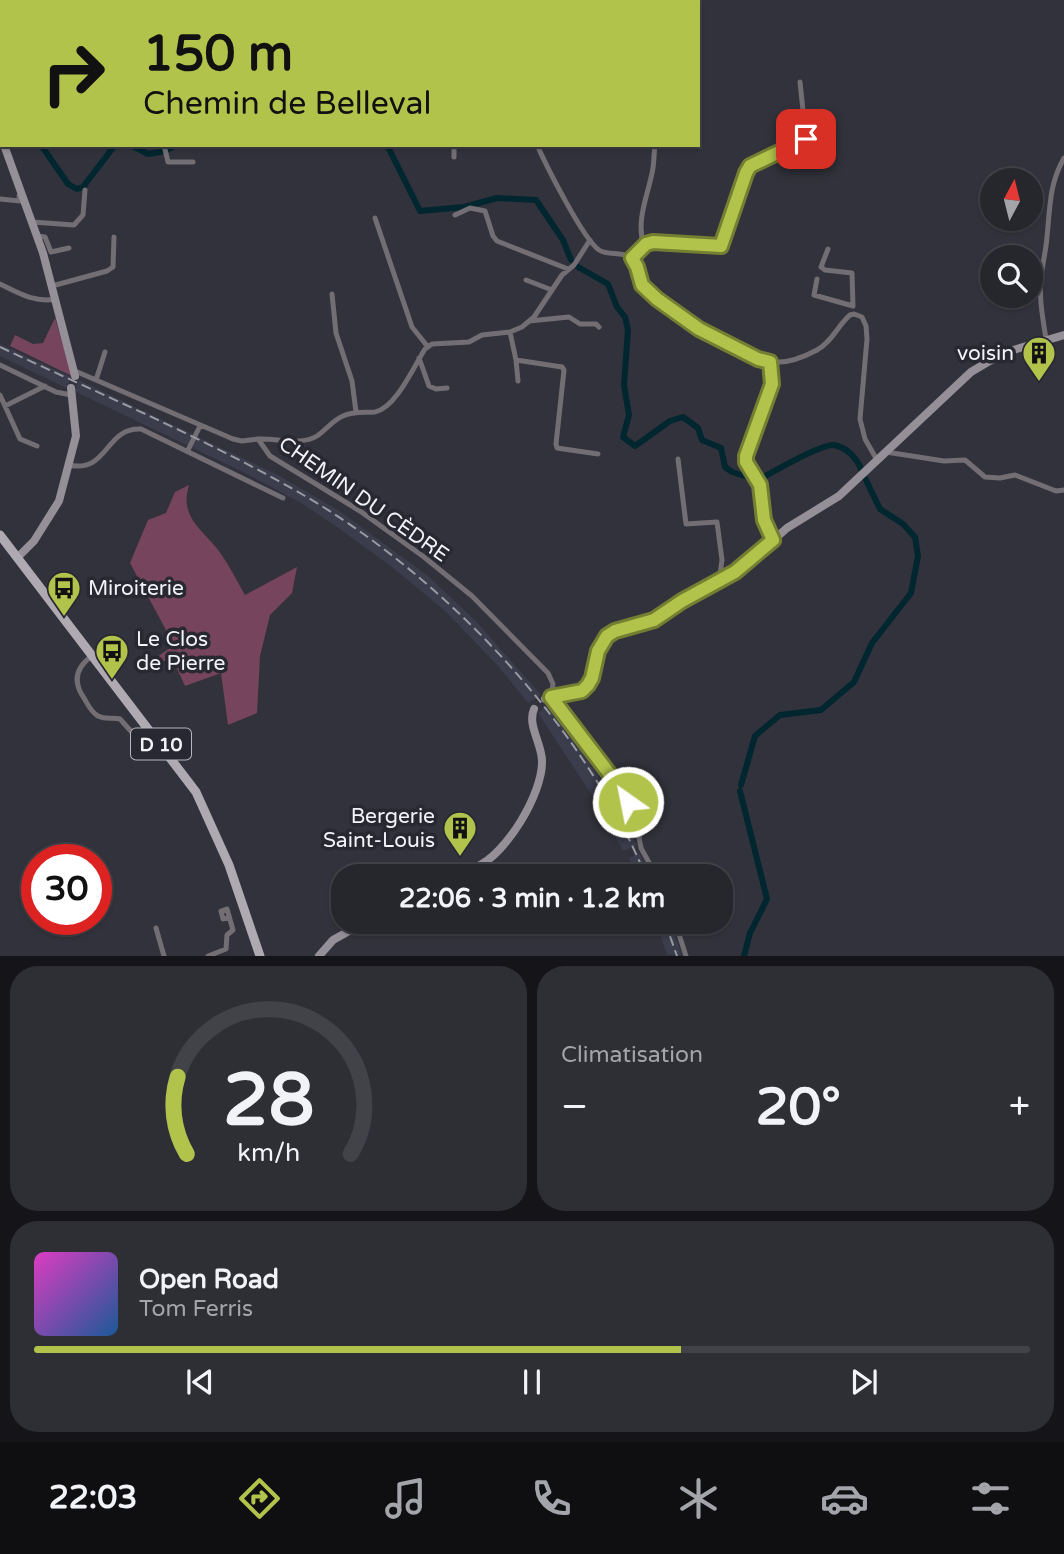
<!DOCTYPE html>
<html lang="fr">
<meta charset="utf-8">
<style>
:root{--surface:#26262d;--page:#2e2e35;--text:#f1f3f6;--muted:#a4a5aa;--line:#424349;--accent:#b2c34c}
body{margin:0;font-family:"Varela Round",sans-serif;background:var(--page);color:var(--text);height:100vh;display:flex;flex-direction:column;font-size:26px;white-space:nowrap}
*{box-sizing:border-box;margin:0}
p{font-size:23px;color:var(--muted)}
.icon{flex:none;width:38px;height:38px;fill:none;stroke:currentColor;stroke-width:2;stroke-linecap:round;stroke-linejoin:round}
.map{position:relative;height:956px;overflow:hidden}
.side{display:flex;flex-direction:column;gap:10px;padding:10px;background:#151519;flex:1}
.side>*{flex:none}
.banner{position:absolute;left:0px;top:0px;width:700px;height:147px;box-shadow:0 2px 5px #0004,0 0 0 2px var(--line);background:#b2c34c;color:#111;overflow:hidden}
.needle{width:46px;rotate:7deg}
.controls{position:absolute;left:980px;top:168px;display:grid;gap:14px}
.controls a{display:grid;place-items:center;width:63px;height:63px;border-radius:50%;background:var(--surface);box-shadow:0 2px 5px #0004,0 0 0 2px var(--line);font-size:35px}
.speed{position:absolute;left:21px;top:844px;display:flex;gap:14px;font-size:35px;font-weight:700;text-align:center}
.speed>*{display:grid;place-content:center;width:91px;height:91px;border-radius:50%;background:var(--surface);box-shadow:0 2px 5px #0004,0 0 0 2px var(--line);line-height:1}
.speed .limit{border:10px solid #d22;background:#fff;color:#111}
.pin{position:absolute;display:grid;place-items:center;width:60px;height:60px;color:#fff;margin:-30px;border-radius:14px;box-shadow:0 4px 10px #0006}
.me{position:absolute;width:77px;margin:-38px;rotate:327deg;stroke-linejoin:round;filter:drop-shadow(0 0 5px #0008)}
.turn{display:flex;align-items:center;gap:24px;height:147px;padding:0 28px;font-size:32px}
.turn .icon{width:91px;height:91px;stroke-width:2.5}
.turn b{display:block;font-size:49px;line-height:60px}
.big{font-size:52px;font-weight:700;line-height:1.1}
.side .tile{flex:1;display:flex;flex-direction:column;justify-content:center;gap:10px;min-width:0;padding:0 24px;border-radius:28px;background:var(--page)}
.side .dial{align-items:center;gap:0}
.dial svg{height:182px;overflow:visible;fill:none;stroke:var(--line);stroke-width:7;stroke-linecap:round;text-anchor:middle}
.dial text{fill:var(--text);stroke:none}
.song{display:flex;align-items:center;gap:21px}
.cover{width:84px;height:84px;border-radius:10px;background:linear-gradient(135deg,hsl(310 70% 55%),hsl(210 70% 35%))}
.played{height:7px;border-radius:4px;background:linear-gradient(90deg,var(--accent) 65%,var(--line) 65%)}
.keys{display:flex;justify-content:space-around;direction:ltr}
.heat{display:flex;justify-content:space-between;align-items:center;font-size:38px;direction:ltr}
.side .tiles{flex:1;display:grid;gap:10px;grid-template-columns:1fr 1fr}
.tile:last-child{grid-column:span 2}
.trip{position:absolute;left:331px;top:864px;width:402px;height:70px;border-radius:28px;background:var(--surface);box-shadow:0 2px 5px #0004,0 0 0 2px var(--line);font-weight:700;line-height:70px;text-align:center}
.menu{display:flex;height:112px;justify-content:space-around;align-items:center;background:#0f0f12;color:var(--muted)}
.menu .icon{width:49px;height:49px}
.menu .selected{color:var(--accent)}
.menu b{font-size:32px;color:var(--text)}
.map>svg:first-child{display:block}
</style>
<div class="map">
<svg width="1064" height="956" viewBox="0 0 1064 956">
<rect width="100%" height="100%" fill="#32323c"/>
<path fill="#3b3c4c" d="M0 344 71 377 66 388 0 356Z
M79 380 276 474 338 510 428 576 476 621 541 695 528 703 498 666 445 611 392 567 337 527 301 503 247 474 74 391Z
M550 704 609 793 637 845 623 851 597 803 538 713Z
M639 853 651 877H637L629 858Z
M656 922H670L682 955H667Z"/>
<path fill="#76455d" d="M55 318 72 376 10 346 15 335 33 344 43 343Z
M189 485C179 517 202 529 219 551 229 565 237 581 245 595L297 567 292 593 270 615 260 656 257 713 228 725 221 673 185 686 174 662 153 660 174 645 130 563 148 520 166 513 175 492Z"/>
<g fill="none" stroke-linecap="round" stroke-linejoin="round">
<path stroke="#00262f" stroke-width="6" d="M42 2 43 0
M204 2 205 0
M41 145 68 184 77 189 83 187 115 145
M131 145 148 154 161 152
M387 145 420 211 464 207 497 198 536 200 563 240 571 260
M169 149 175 145
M578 267 608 284 617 307 625 317 628 330 624 385 629 415 623 437 635 446 670 421 683 417 698 428 702 440 721 448 725 467 732 472 751 478
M762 478C776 470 821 444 834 445 848 448 857 459 862 471
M741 785 755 736 780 715 821 710 854 682 872 643 911 593 918 556 915 537 903 524 880 509 865 478
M740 791 767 899 750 933 744 956"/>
<path stroke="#726e73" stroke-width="5" d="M143 0 144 2
M173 0V2
M352 0V2
M406 0 412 2
M441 0V2
M310 2 312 0
M515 2V0
M0 36H2
M0 108 2 110
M164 145 168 162H193
M537 145C546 165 583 239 599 250 608 256 620 251 630 257 639 267 637 281 646 290 667 312 742 359 771 362 787 364 804 357 817 350 832 342 838 325 850 315L854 314 862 317 866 326 867 339 860 419 865 439 877 460
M454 157V145
M0 199 20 201 19 196
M455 215 470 208 485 211 493 236 497 241 568 269
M375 218 412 327 428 347
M32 222 74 225 83 215 85 190
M38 236 45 237 51 252 69 248
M644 246C635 220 649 193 653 168 654 161 654 153 655 145
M632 259 646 244 653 242 721 246 746 173 750 166 806 139 800 82
M817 279 814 295 853 306 852 273 825 270 821 267 828 249
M526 280 552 290
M0 284C19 293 34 303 56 299
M52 286 107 271 113 267 114 237
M332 294 336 333 352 381 356 412
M529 321 569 317 580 324H596L599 327
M510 332 516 360 562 367 564 370 556 444 557 448 598 454
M1046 339C1043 319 1039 300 1041 280 1042 265 1046 251 1047 237 1050 209 1049 184 1064 158
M419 358 429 386 436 389 447 388
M516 360 518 381
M770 362 772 384 746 456V462L760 485 764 520 773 539
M0 365 56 392 71 395
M75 371 233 439 242 441 258 439 270 456 360 511 424 557 472 596 548 673 553 684 551 697 621 789 635 816 641 848 657 877
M96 380 105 352
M0 395 20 439 37 446
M5 406 45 386
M258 439C276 438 301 446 317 436 326 430 333 420 343 416 354 411 364 413 375 412 396 408 414 366 425 349L432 344 469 342 482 335 510 332 522 327 534 317 562 275 574 265 590 240
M188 450 200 426
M886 452 944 461 965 460 985 477 1000 478 1015 475 1056 491 1064 490
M678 459 686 524 717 522 722 560 719 581
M69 465C108 474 105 427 141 429L283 498
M93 655C76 667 72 681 84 698 88 705 91 712 98 716 106 720 112 717 120 719L137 738
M675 922 686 956
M156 928 164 956
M208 956 226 949 227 935 233 930 227 909 221 911 223 919 229 917"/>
<path stroke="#958f97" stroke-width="8" d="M52 2V0
M4 145 43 253 75 376
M18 557 34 541 59 501 76 436 71 388
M545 699C556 695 569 695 579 691 599 683 596 651 607 636L654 620 682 601 744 566 787 528 839 496 971 372 1003 353 1064 335
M434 877C446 869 462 872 476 867 506 855 543 793 542 761 542 744 527 725 534 709
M319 956 333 940 365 922"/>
<path stroke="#afa9b2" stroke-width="9" d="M0 535 196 792 229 865 260 956"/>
<path stroke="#9a9aa3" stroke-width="2" stroke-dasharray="10 5" stroke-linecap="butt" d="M0 347C102 395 207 439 305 496 444 577 585 726 646 877
M665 922 677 956"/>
</g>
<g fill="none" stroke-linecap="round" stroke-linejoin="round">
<defs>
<path id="route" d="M628 802 621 789 551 697 582 691 588 685 592 678 598 651 607 636 615 631 654 620 682 601 735 572 773 540 764 520 760 485 746 462V456L772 384 770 362 758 359 699 329 657 299 642 285 637 267 632 258 646 244 653 242 721 246 746 173 750 166 806 139"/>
</defs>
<use href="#route" stroke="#747f31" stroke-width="18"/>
<use href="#route" stroke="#b2c34c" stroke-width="12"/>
</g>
<defs>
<symbol id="building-pin" viewBox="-11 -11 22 30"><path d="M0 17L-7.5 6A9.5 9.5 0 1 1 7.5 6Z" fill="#b2c34c" stroke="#282832"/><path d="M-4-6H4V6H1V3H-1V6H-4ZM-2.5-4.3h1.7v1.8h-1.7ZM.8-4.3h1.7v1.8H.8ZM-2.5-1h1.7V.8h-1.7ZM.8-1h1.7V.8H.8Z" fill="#111"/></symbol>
<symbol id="bus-pin" viewBox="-11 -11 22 30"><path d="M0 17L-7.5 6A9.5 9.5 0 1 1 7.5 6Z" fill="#b2c34c" stroke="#282832"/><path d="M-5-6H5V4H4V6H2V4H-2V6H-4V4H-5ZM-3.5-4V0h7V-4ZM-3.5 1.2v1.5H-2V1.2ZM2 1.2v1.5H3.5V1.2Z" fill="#111"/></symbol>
</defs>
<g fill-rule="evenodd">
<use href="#building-pin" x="1020" y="334" width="38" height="52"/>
<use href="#bus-pin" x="45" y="569" width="38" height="52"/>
<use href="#bus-pin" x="93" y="632" width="38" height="52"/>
<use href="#building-pin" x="441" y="809" width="38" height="52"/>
</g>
<g text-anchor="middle" stroke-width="7" stroke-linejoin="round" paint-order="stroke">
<rect fill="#282832" stroke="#b5b6be" stroke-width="2" x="131" y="728.5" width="60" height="31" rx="5"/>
<g font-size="19" font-weight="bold" fill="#f2f3fa">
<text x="161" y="751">D 10</text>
</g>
<g font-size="21" fill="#f2f3fa" stroke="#282832" text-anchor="end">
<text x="1014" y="360">voisin</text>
<text x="88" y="595" text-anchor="start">Miroiterie</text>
<text x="136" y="646" text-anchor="start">Le Clos<tspan x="136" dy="24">de Pierre</tspan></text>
<text x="435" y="823">Bergerie<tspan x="435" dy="24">Saint-Louis</tspan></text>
</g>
<g font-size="21" fill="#f2f3fa" stroke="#282832">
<text transform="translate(364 499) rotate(35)" y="7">CHEMIN DU CÈDRE</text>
</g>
</g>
</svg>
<div class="controls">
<a><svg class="needle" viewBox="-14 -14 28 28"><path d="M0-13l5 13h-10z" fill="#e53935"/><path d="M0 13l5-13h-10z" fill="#a4a5aa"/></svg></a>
<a><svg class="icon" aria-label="search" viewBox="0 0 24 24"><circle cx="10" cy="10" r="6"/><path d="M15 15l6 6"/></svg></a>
</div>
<div class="speed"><div class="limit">30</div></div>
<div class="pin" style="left:806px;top:139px;background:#d93025"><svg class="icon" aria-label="arrive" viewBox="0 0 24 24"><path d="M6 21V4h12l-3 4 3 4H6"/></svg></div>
<svg class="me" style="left:628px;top:802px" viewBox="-20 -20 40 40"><circle r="17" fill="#b2c34c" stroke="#fff" stroke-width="3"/><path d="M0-11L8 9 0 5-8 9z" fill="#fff"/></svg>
<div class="trip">22:06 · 3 min · 1.2 km</div>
<div class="banner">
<div class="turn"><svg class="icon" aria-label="right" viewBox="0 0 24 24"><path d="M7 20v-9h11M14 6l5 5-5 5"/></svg><div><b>150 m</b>Chemin de Belleval</div></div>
</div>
</div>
<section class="side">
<div class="tiles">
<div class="tile dial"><svg viewBox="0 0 100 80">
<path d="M14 69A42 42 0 1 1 86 69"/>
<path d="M14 69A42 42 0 0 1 10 35" stroke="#b2c34c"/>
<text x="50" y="56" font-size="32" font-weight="700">28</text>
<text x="50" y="72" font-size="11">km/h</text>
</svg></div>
<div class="tile"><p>Climatisation</p>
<div class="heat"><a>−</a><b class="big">20°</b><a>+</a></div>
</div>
<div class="tile">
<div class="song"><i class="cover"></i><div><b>Open Road</b><p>Tom Ferris</p></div></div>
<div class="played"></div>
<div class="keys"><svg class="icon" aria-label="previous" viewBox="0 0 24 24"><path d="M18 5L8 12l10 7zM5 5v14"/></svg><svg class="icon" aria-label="pause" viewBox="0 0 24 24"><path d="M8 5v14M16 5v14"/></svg><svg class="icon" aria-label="next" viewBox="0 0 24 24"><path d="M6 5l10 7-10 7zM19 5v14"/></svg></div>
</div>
</div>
</section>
<nav class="menu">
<b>22:03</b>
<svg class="icon selected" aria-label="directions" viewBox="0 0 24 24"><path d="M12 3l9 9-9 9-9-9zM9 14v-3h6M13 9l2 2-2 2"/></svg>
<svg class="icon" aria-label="music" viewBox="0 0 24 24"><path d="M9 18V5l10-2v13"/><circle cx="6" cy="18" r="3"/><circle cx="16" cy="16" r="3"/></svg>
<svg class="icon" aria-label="phone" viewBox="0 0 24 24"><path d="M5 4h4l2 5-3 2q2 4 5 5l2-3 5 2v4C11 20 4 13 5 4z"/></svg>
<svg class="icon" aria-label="climate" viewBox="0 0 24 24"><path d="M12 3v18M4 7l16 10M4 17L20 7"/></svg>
<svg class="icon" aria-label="car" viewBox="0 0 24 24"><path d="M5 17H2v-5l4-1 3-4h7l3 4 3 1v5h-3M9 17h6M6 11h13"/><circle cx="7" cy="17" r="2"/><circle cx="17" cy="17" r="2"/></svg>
<svg class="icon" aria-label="filters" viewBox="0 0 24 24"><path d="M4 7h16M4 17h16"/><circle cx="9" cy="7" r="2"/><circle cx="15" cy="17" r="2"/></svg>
</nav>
